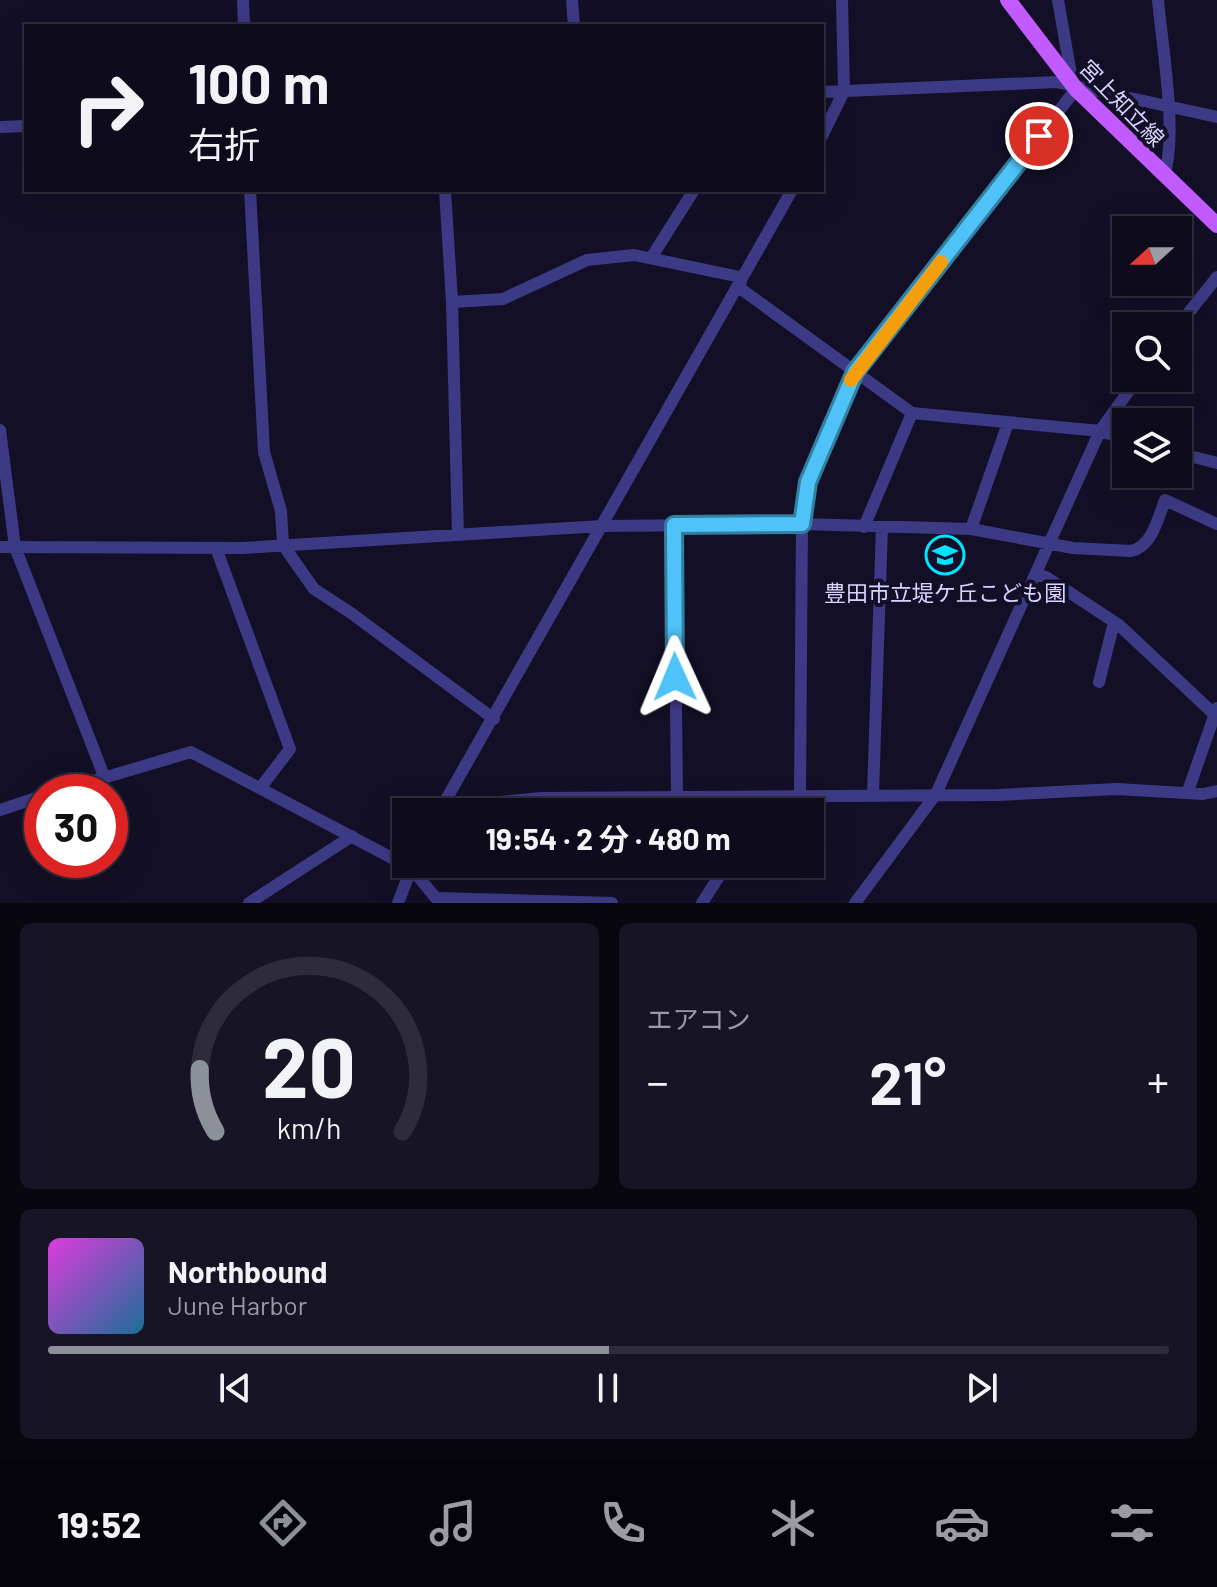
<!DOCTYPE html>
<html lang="ja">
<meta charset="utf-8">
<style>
:root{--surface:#0e0b1c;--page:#171425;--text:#f1f3f6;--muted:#9b9ba3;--line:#2e2b3b;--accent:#8c9099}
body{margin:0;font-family:Barlow,"Noto Sans JP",sans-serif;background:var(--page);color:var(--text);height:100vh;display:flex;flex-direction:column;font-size:30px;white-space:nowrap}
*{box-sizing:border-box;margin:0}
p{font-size:26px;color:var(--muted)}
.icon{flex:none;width:44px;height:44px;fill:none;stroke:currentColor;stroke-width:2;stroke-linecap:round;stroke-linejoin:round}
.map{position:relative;height:903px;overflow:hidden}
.sheet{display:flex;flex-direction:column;gap:20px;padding:20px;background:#08060f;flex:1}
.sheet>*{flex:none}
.banner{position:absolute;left:24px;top:24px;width:800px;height:168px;border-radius:0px;box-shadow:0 8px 32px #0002,0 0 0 2px var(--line);background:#0e0b1c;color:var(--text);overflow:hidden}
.needle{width:52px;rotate:249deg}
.fabs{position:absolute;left:1112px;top:216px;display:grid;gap:16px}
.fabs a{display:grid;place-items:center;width:80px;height:80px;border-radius:0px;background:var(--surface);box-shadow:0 8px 32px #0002,0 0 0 2px var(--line);font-size:40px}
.speed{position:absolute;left:24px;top:774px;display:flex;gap:16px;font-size:40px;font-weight:700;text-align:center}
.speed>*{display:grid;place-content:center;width:104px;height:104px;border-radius:50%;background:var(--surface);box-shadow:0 8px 32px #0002,0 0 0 2px var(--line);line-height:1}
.speed .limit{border:12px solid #d22;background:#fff;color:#111}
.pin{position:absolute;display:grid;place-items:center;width:68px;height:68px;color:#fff;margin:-34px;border:4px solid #fff;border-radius:50%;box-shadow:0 2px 8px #0007}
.me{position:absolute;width:88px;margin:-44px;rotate:359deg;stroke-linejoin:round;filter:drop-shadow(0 0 6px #0008)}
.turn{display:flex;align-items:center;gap:28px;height:168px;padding:0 32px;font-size:36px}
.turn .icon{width:104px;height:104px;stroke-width:2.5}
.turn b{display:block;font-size:56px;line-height:68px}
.big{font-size:60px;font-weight:700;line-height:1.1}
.sheet .widget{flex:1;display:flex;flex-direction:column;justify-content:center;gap:12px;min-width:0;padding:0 28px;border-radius:12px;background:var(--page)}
.sheet .dial{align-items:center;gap:0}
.dial svg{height:208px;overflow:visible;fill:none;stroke:var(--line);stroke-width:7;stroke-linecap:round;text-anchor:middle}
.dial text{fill:var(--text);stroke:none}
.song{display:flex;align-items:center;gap:24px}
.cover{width:96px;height:96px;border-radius:12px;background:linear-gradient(135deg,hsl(300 70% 55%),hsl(200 70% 35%))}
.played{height:8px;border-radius:4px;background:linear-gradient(90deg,var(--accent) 50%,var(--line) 50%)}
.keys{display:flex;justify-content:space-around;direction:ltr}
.heat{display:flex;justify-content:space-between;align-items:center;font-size:44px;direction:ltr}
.sheet .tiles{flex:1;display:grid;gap:20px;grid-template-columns:1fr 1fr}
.widget:last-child{grid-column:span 2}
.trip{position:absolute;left:392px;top:798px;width:432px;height:80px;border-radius:0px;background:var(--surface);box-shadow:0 8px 32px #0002,0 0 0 2px var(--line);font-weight:700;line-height:80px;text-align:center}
.menu{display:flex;height:128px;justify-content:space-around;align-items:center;background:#06040b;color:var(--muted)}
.menu .icon{width:56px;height:56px}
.menu .active{color:var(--accent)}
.menu b{font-size:36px;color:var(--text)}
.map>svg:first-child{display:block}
</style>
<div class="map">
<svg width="1217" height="903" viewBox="0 0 1217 903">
<rect width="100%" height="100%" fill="#130f26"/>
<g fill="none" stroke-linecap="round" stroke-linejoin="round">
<path stroke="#3d3a85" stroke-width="12" d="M243 0 244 26
M572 0 574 26
M1058 0 1072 80
M1158 0C1162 46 1178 134 1164 176
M822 92 1056 82 1217 117
M0 127 26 126
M822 136 844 91 842 0
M250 190 264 452 281 511 283 545 314 589 351 613 494 719
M445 190 452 302 458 534
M651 258 694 190
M740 277 741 289 912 413 1100 431 1126 439
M452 302 503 299 587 260 634 255 740 277
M1178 326 1217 277
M0 430 15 547 104 776
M1178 453 1217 463
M674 525 677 797
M864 527 912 413
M971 529 1008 423
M0 547 242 548 602 526 802 524 971 529 1073 548 1131 551C1152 547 1158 518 1165 500L1217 524
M216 548 290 749 261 787
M1036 574 1046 577 1119 625 1214 714
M1099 682 1114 622
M1188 791 1217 708
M56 792 191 752 411 868 440 903
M873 793 882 527
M800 795 802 524C810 471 828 419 855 372L1076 89
M441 808 541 798 998 795 1116 789 1203 794 1217 791
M0 810 42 796
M439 812 792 190
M436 898 612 903
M249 903 352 836
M398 903 413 864
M702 903 727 864
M855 903 936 794 1100 431 1138 378"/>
<path stroke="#c25bff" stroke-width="16" d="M1008 0 1076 89 1217 225"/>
</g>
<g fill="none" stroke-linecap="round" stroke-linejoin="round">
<defs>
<path id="route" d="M675 677 674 525 802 524 808 482 855 372 1039 136"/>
</defs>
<use href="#route" stroke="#337fa1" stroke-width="20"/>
<use href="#route" stroke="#4fc3f7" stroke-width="14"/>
<path stroke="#f59e0b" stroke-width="14" d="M851 380 941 262"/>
</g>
<defs>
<symbol id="school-ring" viewBox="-11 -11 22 22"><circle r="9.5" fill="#130f26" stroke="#00e5ff" stroke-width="1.5"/><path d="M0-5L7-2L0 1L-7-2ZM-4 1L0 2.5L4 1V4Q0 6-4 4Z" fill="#00e5ff"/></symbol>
</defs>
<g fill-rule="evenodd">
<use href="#school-ring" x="923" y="533" width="44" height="44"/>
</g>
<g text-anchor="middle" stroke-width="8" stroke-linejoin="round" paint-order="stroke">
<g font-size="22" fill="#d9d4ff" stroke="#130f26">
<text transform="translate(1122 103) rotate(46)" y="8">宮上知立線</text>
</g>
<g font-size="22" fill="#d9d4ff" stroke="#130f26">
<text x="945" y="601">豊田市立堤ケ丘こども園</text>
</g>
</g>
</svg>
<div class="fabs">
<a><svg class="needle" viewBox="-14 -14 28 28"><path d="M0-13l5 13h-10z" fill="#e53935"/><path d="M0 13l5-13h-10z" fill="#9b9ba3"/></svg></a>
<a><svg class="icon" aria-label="search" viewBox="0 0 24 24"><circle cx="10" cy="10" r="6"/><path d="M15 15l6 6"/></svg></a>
<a><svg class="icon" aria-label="layers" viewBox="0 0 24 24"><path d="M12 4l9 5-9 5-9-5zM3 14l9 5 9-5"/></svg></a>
</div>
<div class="speed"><div class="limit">30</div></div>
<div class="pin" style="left:1039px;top:136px;background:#d93025"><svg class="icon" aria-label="arrive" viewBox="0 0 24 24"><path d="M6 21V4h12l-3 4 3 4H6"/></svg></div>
<svg class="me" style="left:675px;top:677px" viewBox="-20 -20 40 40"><path d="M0-17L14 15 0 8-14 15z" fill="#4fc3f7" stroke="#fff" stroke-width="4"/></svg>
<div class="trip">19:54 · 2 分 · 480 m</div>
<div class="banner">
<div class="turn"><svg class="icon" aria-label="right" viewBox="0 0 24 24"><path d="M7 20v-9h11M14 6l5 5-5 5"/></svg><div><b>100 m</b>右折</div></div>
</div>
</div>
<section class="sheet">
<div class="tiles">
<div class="widget dial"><svg viewBox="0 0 100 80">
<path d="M14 69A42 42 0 1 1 86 69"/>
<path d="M14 69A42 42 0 0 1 8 45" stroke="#8c9099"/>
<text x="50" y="56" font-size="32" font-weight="700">20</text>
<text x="50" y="72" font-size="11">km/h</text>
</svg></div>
<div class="widget"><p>エアコン</p>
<div class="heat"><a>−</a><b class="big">21°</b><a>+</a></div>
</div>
<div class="widget">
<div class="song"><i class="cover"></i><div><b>Northbound</b><p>June Harbor</p></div></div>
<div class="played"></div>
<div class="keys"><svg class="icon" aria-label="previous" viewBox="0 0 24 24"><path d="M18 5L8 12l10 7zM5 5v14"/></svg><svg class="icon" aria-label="pause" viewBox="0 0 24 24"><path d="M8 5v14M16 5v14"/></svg><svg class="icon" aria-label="next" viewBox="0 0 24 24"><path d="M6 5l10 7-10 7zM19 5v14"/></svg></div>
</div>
</div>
</section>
<nav class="menu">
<b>19:52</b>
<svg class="icon active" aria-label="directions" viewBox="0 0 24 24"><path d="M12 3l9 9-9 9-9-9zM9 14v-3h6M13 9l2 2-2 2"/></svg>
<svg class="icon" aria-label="music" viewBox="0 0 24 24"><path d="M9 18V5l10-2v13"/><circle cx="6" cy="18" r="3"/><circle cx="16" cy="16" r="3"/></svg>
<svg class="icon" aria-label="phone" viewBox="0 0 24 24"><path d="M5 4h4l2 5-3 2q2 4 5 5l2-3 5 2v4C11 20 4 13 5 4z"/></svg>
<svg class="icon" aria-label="climate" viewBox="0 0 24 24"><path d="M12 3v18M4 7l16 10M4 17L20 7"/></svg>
<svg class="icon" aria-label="car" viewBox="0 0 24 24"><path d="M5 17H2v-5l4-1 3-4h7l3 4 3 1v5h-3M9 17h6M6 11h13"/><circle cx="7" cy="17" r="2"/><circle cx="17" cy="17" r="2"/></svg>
<svg class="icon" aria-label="filters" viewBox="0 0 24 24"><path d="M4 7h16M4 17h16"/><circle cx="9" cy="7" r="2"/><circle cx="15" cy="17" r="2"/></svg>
</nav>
